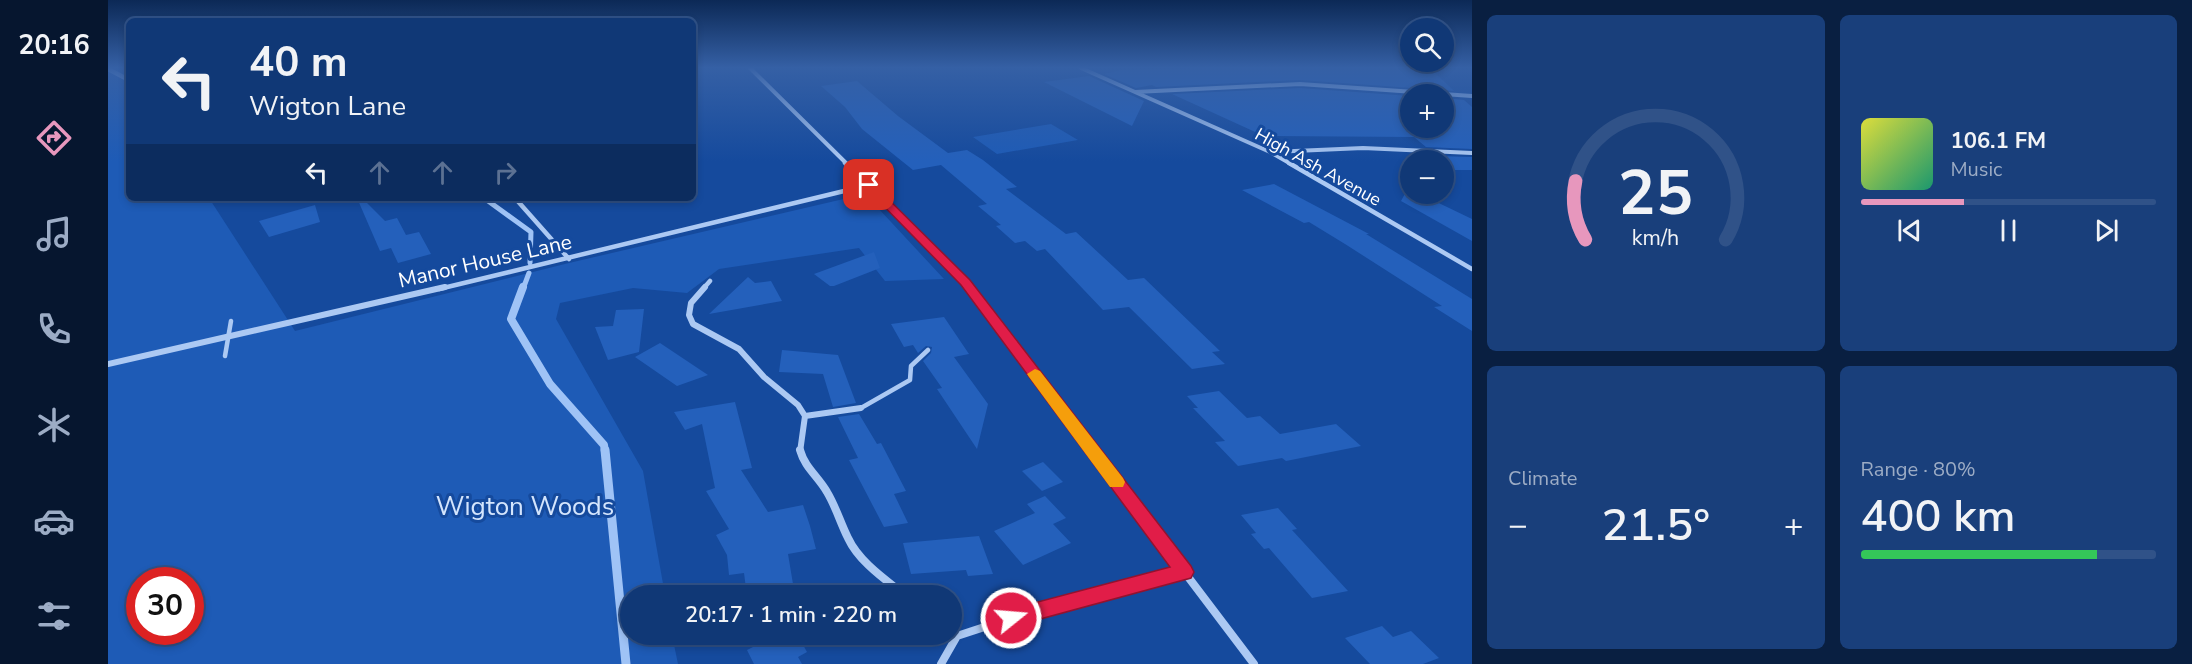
<!DOCTYPE html>
<meta charset="utf-8">
<style>
:root{--surface:#103876;--page:#193f7b;--text:#f1f3f6;--muted:#9cacc5;--line:#305288;--accent:#e797bd}
body{margin:0;font-family:"Nunito Sans",sans-serif;background:var(--page);color:var(--text);height:100vh;display:flex;flex-direction:column;font-size:22px;white-space:nowrap}
*{box-sizing:border-box;margin:0}
p{font-size:20px;color:var(--muted)}
.icon{flex:none;width:33px;height:33px;fill:none;stroke:currentColor;stroke-width:2;stroke-linecap:round;stroke-linejoin:round}
.map{position:relative;flex:1;overflow:hidden}
.details{display:flex;flex-direction:column;gap:15px;padding:15px;background:#091f41;width:720px}
.details>*{flex:none}
.hud{position:absolute;left:18px;top:18px;width:570px;height:183px;border-radius:9px;box-shadow:0 3px 9px #0003,0 0 0 2px var(--line);background:#103876;color:var(--text);overflow:hidden}
.buttons{position:absolute;left:1292px;top:18px;display:grid;gap:12px}
.buttons a{display:grid;place-items:center;width:54px;height:54px;border-radius:50%;background:var(--surface);box-shadow:0 3px 9px #0003,0 0 0 2px var(--line);font-size:30px}
.speed{position:absolute;left:18px;top:567px;display:flex;gap:12px;font-size:30px;font-weight:700;text-align:center}
.speed>*{display:grid;place-content:center;width:78px;height:78px;border-radius:50%;background:var(--surface);box-shadow:0 3px 9px #0003,0 0 0 2px var(--line);line-height:1}
.speed .limit{border:9px solid #d22;background:#fff;color:#111}
.pin{position:absolute;display:grid;place-items:center;width:51px;height:51px;color:#fff;margin:-26px;border-radius:12px;box-shadow:0 3px 9px #0006}
.me{position:absolute;width:66px;margin:-33px;rotate:73deg;stroke-linejoin:round;filter:drop-shadow(0 0 4px #0008)}
.turn{display:flex;align-items:center;gap:21px;height:126px;padding:0 24px;font-size:27px}
.turn .icon{width:78px;height:78px;stroke-width:2.5}
.turn b{display:block;font-size:42px;line-height:51px}
.lanes{display:flex;align-items:center;height:57px;padding:0 24px;background:#0003;justify-content:center;gap:30px;direction:ltr}
.lanes .off{opacity:.35}
.big{font-size:45px;font-weight:600;line-height:1.1}
.details .widget{flex:1;display:flex;flex-direction:column;justify-content:center;gap:9px;min-width:0;padding:0 21px;border-radius:9px;background:var(--page)}
.details .dial{align-items:center;gap:0}
.dial svg{height:156px;overflow:visible;fill:none;stroke:var(--line);stroke-width:7;stroke-linecap:round;text-anchor:middle}
.dial text{fill:var(--text);stroke:none}
.song{display:flex;align-items:center;gap:18px}
.cover{width:72px;height:72px;border-radius:9px;background:linear-gradient(135deg,hsl(60 70% 55%),hsl(160 70% 35%))}
.played{height:6px;border-radius:3px;background:linear-gradient(90deg,var(--accent) 35%,var(--line) 35%)}
.keys{display:flex;justify-content:space-around;direction:ltr}
.heat{display:flex;justify-content:space-between;align-items:center;font-size:33px;direction:ltr}
.charge{height:9px;border-radius:4px;background:linear-gradient(90deg,#34c759 80%,var(--line) 0)}
.details .tiles{flex:1;display:grid;gap:15px;grid-template-columns:repeat(2,1fr)}
.trip{position:absolute;left:512px;top:585px;width:342px;height:60px;border-radius:30px;background:var(--surface);box-shadow:0 3px 9px #0003,0 0 0 2px var(--line);font-weight:600;line-height:60px;text-align:center}
main{display:flex;flex:1;min-height:0}
.tabs{display:flex;flex-direction:column;width:108px;justify-content:space-around;align-items:center;background:#06162f;color:var(--muted)}
.tabs .icon{width:42px;height:42px}
.tabs .selected{color:var(--accent)}
.tabs b{font-size:27px;color:var(--text)}
.map>svg:first-child{display:block}
</style>
<main>
<nav class="tabs">
<b>20:16</b>
<svg class="icon selected" aria-label="directions" viewBox="0 0 24 24"><path d="M12 3l9 9-9 9-9-9zM9 14v-3h6M13 9l2 2-2 2"/></svg>
<svg class="icon" aria-label="music" viewBox="0 0 24 24"><path d="M9 18V5l10-2v13"/><circle cx="6" cy="18" r="3"/><circle cx="16" cy="16" r="3"/></svg>
<svg class="icon" aria-label="phone" viewBox="0 0 24 24"><path d="M5 4h4l2 5-3 2q2 4 5 5l2-3 5 2v4C11 20 4 13 5 4z"/></svg>
<svg class="icon" aria-label="climate" viewBox="0 0 24 24"><path d="M12 3v18M4 7l16 10M4 17L20 7"/></svg>
<svg class="icon" aria-label="car" viewBox="0 0 24 24"><path d="M5 17H2v-5l4-1 3-4h7l3 4 3 1v5h-3M9 17h6M6 11h13"/><circle cx="7" cy="17" r="2"/><circle cx="17" cy="17" r="2"/></svg>
<svg class="icon" aria-label="filters" viewBox="0 0 24 24"><path d="M4 7h16M4 17h16"/><circle cx="9" cy="7" r="2"/><circle cx="15" cy="17" r="2"/></svg>
</nav>
<div class="map">
<svg width="1364" height="664" viewBox="0 0 1364 664">
<rect width="100%" height="100%" fill="#154a9d"/>
<path fill="#1e5bb6" fill-rule="evenodd" d="M0 68H21V198H101L187 331 461 263 757 194 836 279 777 281 751 248 611 269 579 293 525 288 452 303 448 319 535 471 557 595 522 596V634L564 635 570 664H0ZM32 580H82V632H32Z
M943 124 970 140 889 154 865 137Z"/>
<g fill="none" stroke-linecap="round" stroke-linejoin="round">
<path stroke="#9fc3f6" stroke-width="4.5" d="M0 69 21 80"/>
<path stroke="#9fc3f6" stroke-width="5" d="M376 198 423 232 422 263
M415 289 421 273"/>
<path stroke="#9fc3f6" stroke-width="8" d="M415 287 403 319 442 384 496 445 497 452"/>
<path stroke="#9fc3f6" stroke-width="9" d="M497 450 518 664"/>
</g>
<path fill="#2460bb" d="M1089 68H1322L1346 91 1192 80 1048 87 1044 85 1028 88 996 74 1013 70Z
M981 76 1036 101 1024 126 936 82Z
M749 81 790 116 840 153 859 150 875 160 909 187 898 189 958 234 968 232 1020 280 1036 278 1112 351 1104 352 1117 364 1084 369 1021 307 995 310 937 249 929 251 917 241 907 243 888 226 893 225 870 206 879 204 833 165 805 170 754 129 737 107 713 86Z
M1192 88 1302 96V128H1335V98L1356 100 1364 107V149L1318 147 1306 137 1156 136 1064 94Z
M1330 156 1364 157V170H1335V160Z
M1166 184 1261 234H1258L1364 299V331L1326 307 1334 306 1237 244 1201 222 1196 223 1134 190Z
M1300 188 1302 194H1312L1364 219V241L1293 201Z
M249 198H254L277 221 289 218 298 235 311 232 323 254 290 263 283 248 272 251Z
M207 205 212 222 161 237 151 221Z
M766 252 772 268 726 286H722L706 274Z
M640 277 647 283 663 281 674 301 601 314Z
M536 309 531 352 500 360 487 327 505 326 508 310Z
M836 317 861 354 846 357 880 404 869 449 829 389 834 388 815 361 823 353 824 347 818 346 810 353 805 345 796 347 783 324Z
M552 343 600 375 569 386 527 357Z
M674 350 730 355 748 403 725 407 715 374 671 372Z
M1111 391 1139 418 1152 416 1172 434 1228 424 1253 446 1178 461 1174 458 1130 466 1107 442 1117 441 1085 408H1090L1079 396Z
M627 402 644 468 633 470 660 512 695 505 702 526 708 549 680 554 687 596H639L636 573 621 575 619 555 608 535 621 529 598 491 607 488 594 424 577 430 566 412Z
M751 414 769 444 773 443 798 491 786 494 800 523 776 527 741 460 750 458 730 417Z
M935 462 955 482 934 491 914 471Z
M937 496 958 518 945 524 963 543 915 565 886 531 927 513 919 504Z
M1170 508 1189 529 1184 530 1240 591 1204 598 1161 548 1156 549 1143 534 1148 533 1133 515Z
M871 536 885 574 860 576 858 570 803 574 795 543Z
M1274 626 1285 637 1303 631 1331 658 1315 664H1262L1237 638Z
M671 634H689L699 652 690 657 694 664H646L639 650Z"/>
<g fill="none" stroke-linecap="round" stroke-linejoin="round">
<path stroke="#acc9f3" stroke-width="4.5" d="M117 356 123 321
M753 408 802 380 803 366 820 350"/>
<path stroke="#acc9f3" stroke-width="4" d="M642 68 739 164
M973 68 1162 152 1183 164
M1027 92 1192 84 1364 96
M1164 152 1255 148 1364 153"/>
<path stroke="#acc9f3" stroke-width="4.5" d="M737 163 862 289
M1181 163 1364 269
M407 198 461 259
M331 289 761 185
M595 289 602 281"/>
<path stroke="#acc9f3" stroke-width="6" d="M597 287 583 303 581 315 585 324 631 349 656 377 690 405 697 416 692 452
M861 287 985 452
M0 364 337 287
M697 416 753 408"/>
<path stroke="#acc9f3" stroke-width="8" d="M692 450C697 468 710 476 719 492 728 507 732 522 740 538 751 562 778 580 798 596
M984 450 1146 664
M833 664 849 636 922 612 1076 572"/>
</g>
<linearGradient id="sky" x2="0" y2="1"><stop stop-color="#0c2956"/><stop offset="0.42" stop-color="#3560a5"/><stop offset="1" stop-color="#3560a5" stop-opacity="0"/></linearGradient>
<rect width="1364" height="161" fill="url(#sky)"/>
<path fill="#e11d48" stroke="#92132f" stroke-width="1.5" d="M757 183H764L862 280 1083 566 1086 572 1083 578 903 627 896 625 893 618 896 611 903 609 1062 567 853 285 757 187Z"/>
<path fill="#f59e0b" d="M927 369 932 371 1015 478 1017 482 1015 487H1002L921 377 919 374Z"/>
<g text-anchor="middle" stroke-width="6" stroke-linejoin="round" paint-order="stroke">
<g font-size="18" fill="#fff" stroke="#154a9d">
<text transform="translate(1210 167) rotate(29)" y="6">High Ash Avenue</text>
</g>
<g font-size="21" fill="#fff" stroke="#154a9d">
<text transform="translate(377 261) rotate(-13)" y="7">Manor House Lane</text>
</g>
<g font-size="26" fill="#d4e5fd" stroke="#154a9d">
<text x="417" y="515">Wigton Woods</text>
</g>
</g>
</svg>
<div class="buttons">
<a><svg class="icon" aria-label="search" viewBox="0 0 24 24"><circle cx="10" cy="10" r="6"/><path d="M15 15l6 6"/></svg></a>
<a>+</a>
<a>−</a>
</div>
<div class="speed"><div class="limit">30</div></div>
<div class="pin" style="left:761px;top:185px;background:#d93025"><svg class="icon" aria-label="arrive" viewBox="0 0 24 24"><path d="M6 21V4h12l-3 4 3 4H6"/></svg></div>
<svg class="me" style="left:903px;top:618px" viewBox="-20 -20 40 40"><circle r="17" fill="#e11d48" stroke="#fff" stroke-width="3"/><path d="M0-11L8 9 0 5-8 9z" fill="#fff"/></svg>
<div class="trip">20:17 · 1 min · 220 m</div>
<div class="hud">
<div class="turn"><svg class="icon" aria-label="left" viewBox="0 0 24 24"><path d="M17 20v-9H6M10 6l-5 5 5 5"/></svg><div><b>40 m</b>Wigton Lane</div></div>
<div class="lanes"><svg class="icon" aria-label="left" viewBox="0 0 24 24"><path d="M17 20v-9H6M10 6l-5 5 5 5"/></svg><svg class="icon off" aria-label="ahead" viewBox="0 0 24 24"><path d="M12 20V5M6 11l6-6 6 6"/></svg><svg class="icon off" aria-label="ahead" viewBox="0 0 24 24"><path d="M12 20V5M6 11l6-6 6 6"/></svg><svg class="icon off" aria-label="right" viewBox="0 0 24 24"><path d="M7 20v-9h11M14 6l5 5-5 5"/></svg></div>
</div>
</div>
<section class="details">
<div class="tiles">
<div class="widget dial"><svg viewBox="0 0 100 80">
<path d="M14 69A42 42 0 1 1 86 69"/>
<path d="M14 69A42 42 0 0 1 9 39" stroke="#e797bd"/>
<text x="50" y="56" font-size="32" font-weight="700">25</text>
<text x="50" y="72" font-size="11">km/h</text>
</svg></div>
<div class="widget">
<div class="song"><i class="cover"></i><div><b>106.1 FM</b><p>Music</p></div></div>
<div class="played"></div>
<div class="keys"><svg class="icon" aria-label="previous" viewBox="0 0 24 24"><path d="M18 5L8 12l10 7zM5 5v14"/></svg><svg class="icon" aria-label="pause" viewBox="0 0 24 24"><path d="M8 5v14M16 5v14"/></svg><svg class="icon" aria-label="next" viewBox="0 0 24 24"><path d="M6 5l10 7-10 7zM19 5v14"/></svg></div>
</div>
<div class="widget"><p>Climate</p>
<div class="heat"><a>−</a><b class="big">21.5°</b><a>+</a></div>
</div>
<div class="widget"><p>Range · 80%</p><b class="big">400 km</b><div class="charge"></div></div>
</div>
</section>
</main>
